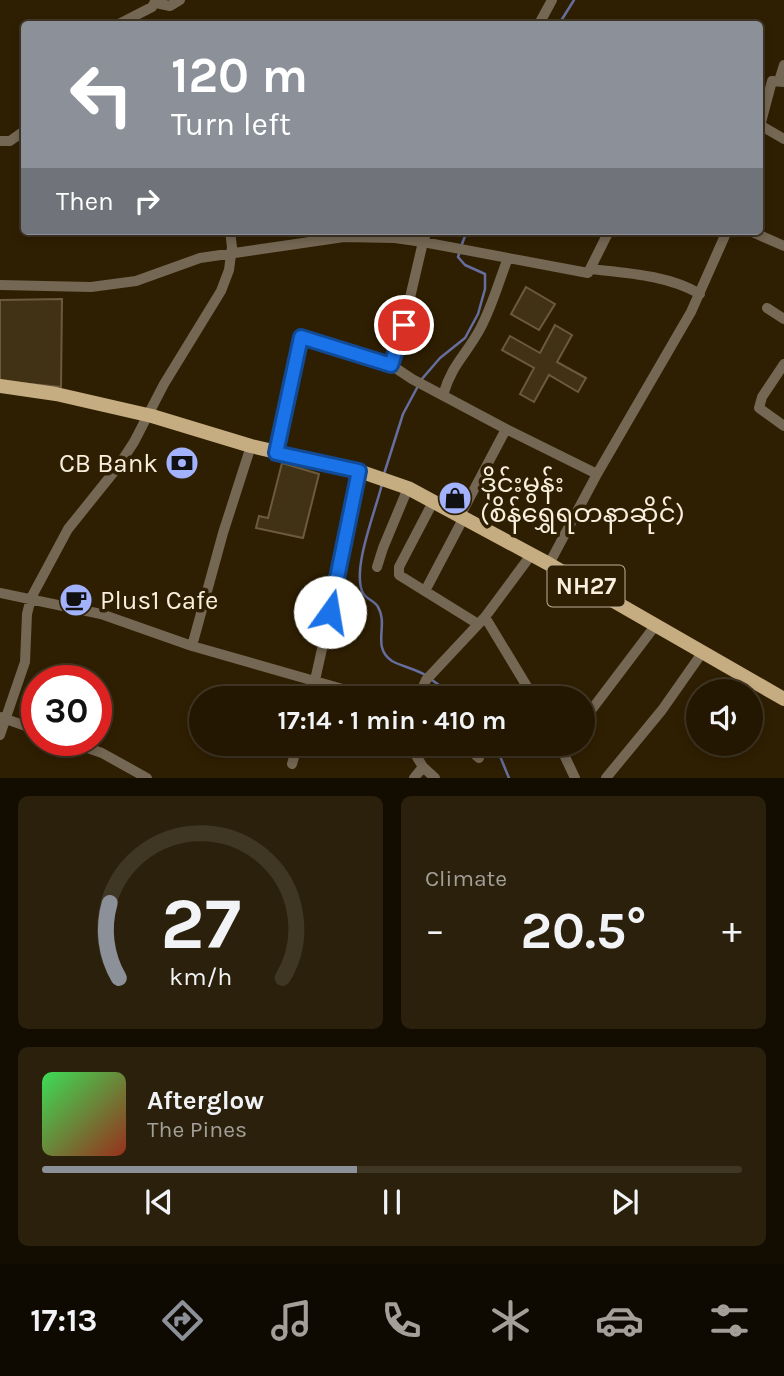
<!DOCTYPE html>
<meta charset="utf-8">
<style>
:root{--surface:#231702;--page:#2b200c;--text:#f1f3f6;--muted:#a39f99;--line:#403624;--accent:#8c9099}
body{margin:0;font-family:Karla,"Noto Sans Myanmar",sans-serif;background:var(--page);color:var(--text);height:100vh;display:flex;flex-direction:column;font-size:26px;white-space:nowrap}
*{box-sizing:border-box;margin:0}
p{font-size:23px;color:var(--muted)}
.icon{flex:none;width:38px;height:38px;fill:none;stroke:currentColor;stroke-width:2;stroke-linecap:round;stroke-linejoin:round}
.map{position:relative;height:778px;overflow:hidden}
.details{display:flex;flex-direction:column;gap:18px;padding:18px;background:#130d01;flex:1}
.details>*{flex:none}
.hud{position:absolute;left:21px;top:21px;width:742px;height:214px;border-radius:7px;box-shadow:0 4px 10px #0003,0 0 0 2px var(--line);background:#8c9099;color:#fff;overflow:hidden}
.tools{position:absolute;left:686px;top:679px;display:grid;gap:14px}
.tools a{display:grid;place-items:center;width:77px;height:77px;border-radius:50%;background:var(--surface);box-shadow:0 4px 10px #0003,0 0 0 2px var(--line);font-size:35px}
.speed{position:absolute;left:21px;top:665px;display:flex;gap:14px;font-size:35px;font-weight:700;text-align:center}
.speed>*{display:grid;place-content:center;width:91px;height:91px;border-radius:50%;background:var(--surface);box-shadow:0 4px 10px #0003,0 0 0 2px var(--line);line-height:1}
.speed .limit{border:10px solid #d22;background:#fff;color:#111}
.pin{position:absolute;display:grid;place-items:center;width:60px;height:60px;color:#fff;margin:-30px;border:4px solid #fff;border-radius:50%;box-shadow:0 2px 7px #0007}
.me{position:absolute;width:77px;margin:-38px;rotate:13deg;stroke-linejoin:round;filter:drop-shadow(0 0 5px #0008)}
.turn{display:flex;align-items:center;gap:24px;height:147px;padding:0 35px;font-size:32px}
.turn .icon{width:91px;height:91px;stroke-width:2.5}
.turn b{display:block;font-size:49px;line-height:60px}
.then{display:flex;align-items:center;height:66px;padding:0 35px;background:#0003;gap:14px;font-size:26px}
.big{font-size:52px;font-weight:700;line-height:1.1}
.details .card{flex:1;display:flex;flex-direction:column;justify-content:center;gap:10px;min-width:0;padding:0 24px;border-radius:10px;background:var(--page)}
.details .dial{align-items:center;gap:0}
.dial svg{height:182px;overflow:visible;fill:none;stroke:var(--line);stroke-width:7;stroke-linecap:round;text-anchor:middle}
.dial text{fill:var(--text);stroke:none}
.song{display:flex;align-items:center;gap:21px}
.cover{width:84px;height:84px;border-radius:10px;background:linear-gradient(135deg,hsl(130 70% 55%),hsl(10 70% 35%))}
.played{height:7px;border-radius:4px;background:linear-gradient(90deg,var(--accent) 45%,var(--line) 45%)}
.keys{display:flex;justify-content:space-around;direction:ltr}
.heat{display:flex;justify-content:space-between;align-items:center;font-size:38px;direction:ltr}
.details .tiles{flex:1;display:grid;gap:18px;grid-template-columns:1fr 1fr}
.card:last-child{grid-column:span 2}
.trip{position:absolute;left:189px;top:686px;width:406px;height:70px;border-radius:35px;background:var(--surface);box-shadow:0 4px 10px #0003,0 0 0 2px var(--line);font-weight:700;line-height:70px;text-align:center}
.tab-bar{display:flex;height:112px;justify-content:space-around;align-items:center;background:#0e0901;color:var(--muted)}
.tab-bar .icon{width:49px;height:49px}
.tab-bar .on{color:var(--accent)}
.tab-bar b{font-size:32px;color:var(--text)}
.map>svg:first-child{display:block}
</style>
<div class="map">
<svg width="784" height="778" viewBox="0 0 784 778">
<rect width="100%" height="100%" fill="#2f1f02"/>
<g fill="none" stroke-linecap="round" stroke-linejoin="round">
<path stroke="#656e9f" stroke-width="2.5" d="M559 24 574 0
M462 244 467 231
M421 380 440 358 465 338 478 314 485 289V274L465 265 458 257 460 251
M384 474 403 414 418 386
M382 484C376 510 351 570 363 593 366 599 375 601 378 607 389 625 371 647 392 661 403 667 416 669 427 676
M432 680 457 698
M495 744 509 778"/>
</g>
<path fill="#423215" stroke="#6c5a3c" stroke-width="2" d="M526 287 555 304 539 330 511 314Z
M62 299 61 387 0 381V300Z
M555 325 572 335 557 362 586 378 578 392 549 375 534 402 520 394 534 368 502 350 510 336 540 353Z
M282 463 319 474 303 538 256 528 259 516 268 518Z"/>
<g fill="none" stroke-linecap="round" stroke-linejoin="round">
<path stroke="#746753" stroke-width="10" d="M156 3 170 6 180 0
M119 24 152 7 156 0
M539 24 552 0
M779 81 784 65
M760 125 784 139
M760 126 772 81 784 82
M0 141H10L24 131
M750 231 784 246
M590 269C626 273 668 275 700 294
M0 285 91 287 136 281 200 258 344 237 395 238 423 242 427 231
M767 308 784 319
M784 364 762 397 759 408 784 426
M391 365 398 349 423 242 588 273 609 231
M443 395C452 364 466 355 480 329 492 307 499 281 508 258
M276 453 301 337 391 365 412 379 506 429 597 474
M433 502 399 567V575L478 624
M460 516 506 429
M549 564 597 474 691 312 727 231
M377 567 383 548 408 488
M425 591 463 519
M0 593 101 614 192 646 374 698
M485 617 534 698
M192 646 223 533 251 446
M311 698 341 564 359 471
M418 698 426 680 485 617 531 555
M0 717 37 730
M583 721 655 626
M0 735 25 662 27 614 31 598 68 529 117 468 134 442 164 384 221 291 229 270 232 247 230 231
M65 740 102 753 147 778
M409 744 423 767 414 778
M463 744 479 758
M559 744 575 778
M292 764 298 744
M423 767 435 778
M606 778 662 710 702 653"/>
<path stroke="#c6ac81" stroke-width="14" d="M0 386 56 394 152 416 251 446 359 471 408 488 549 564 784 699"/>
</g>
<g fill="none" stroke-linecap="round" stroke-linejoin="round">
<defs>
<path id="route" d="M330 612 359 471 276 453 301 337 391 365 404 325"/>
</defs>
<use href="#route" stroke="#114b97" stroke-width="18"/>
<use href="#route" stroke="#1a73e8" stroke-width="12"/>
</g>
<defs>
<symbol id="bank-disc" viewBox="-11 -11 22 22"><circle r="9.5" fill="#a3b2fd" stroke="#2f1f02"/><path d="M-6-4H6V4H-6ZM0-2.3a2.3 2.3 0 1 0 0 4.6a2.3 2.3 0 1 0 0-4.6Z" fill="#111"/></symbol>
<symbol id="shop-disc" viewBox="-11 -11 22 22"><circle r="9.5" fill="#a3b2fd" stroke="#2f1f02"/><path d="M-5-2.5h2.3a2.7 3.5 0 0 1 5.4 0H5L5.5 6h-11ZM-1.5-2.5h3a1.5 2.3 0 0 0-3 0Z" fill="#111"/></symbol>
<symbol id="cafe-disc" viewBox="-11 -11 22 22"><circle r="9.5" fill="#a3b2fd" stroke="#2f1f02"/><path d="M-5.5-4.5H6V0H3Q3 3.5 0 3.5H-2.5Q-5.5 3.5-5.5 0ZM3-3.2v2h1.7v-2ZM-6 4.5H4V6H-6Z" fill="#111"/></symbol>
</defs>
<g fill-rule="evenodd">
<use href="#bank-disc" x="163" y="444" width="38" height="38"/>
<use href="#shop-disc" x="436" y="479" width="38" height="38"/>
<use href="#cafe-disc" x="57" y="581" width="38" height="38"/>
</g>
<g text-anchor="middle" stroke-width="7" stroke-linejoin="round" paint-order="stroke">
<rect fill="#2f1f02" stroke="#bcb19c" stroke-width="2" x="547.5" y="565.5" width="77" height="41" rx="5"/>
<g font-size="24" font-weight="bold" fill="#f9efde">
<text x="586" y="594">NH27</text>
</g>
<g font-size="26" fill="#f9efde" stroke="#2f1f02" text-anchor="start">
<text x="158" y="472" text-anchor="end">CB Bank</text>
<text x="480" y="492">ဒိုင်းမွန်း<tspan x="480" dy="30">(စိန်ရွှေရတနာဆိုင်)</tspan></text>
<text x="100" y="609">Plus1 Cafe</text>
</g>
</g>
</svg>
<div class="tools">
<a><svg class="icon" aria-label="sound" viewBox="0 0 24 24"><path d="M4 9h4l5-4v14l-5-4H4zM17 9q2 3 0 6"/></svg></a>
</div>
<div class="speed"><div class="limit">30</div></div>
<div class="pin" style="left:404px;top:325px;background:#d93025"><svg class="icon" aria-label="arrive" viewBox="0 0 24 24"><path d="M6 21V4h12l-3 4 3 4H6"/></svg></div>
<svg class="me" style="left:330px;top:612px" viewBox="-20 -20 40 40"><circle r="19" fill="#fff"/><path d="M0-13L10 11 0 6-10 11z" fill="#1a73e8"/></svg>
<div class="trip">17:14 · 1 min · 410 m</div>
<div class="hud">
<div class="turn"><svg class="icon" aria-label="left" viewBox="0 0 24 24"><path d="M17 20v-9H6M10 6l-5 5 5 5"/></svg><div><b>120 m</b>Turn left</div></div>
<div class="then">Then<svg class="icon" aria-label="right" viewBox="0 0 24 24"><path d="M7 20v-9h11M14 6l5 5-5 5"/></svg></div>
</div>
</div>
<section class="details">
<div class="tiles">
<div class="card dial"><svg viewBox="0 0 100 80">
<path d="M14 69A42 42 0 1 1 86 69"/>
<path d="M14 69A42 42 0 0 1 10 36" stroke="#8c9099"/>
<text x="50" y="56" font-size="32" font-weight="700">27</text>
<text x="50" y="72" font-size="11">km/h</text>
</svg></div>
<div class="card"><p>Climate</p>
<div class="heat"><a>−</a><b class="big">20.5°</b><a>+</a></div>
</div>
<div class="card">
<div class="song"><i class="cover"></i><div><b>Afterglow</b><p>The Pines</p></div></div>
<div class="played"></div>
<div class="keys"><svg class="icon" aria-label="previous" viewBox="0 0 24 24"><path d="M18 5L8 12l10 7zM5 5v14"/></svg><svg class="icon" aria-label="pause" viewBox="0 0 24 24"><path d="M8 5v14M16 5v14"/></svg><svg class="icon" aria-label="next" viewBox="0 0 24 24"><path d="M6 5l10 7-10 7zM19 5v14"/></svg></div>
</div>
</div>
</section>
<nav class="tab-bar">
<b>17:13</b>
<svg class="icon on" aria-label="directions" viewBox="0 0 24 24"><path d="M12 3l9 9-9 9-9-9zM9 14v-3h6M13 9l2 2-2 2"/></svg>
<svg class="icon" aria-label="music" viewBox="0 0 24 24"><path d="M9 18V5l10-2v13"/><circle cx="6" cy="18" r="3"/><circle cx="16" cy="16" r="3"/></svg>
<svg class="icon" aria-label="phone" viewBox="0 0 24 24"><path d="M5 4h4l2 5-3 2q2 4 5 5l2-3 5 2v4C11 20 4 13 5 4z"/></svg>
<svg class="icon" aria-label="climate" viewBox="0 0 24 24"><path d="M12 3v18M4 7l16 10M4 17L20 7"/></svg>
<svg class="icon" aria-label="car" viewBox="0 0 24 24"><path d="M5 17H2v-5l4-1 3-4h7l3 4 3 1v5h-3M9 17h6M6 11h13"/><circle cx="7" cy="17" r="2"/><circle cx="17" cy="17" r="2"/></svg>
<svg class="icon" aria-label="filters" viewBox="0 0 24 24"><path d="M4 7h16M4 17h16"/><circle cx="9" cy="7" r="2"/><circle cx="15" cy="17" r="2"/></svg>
</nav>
